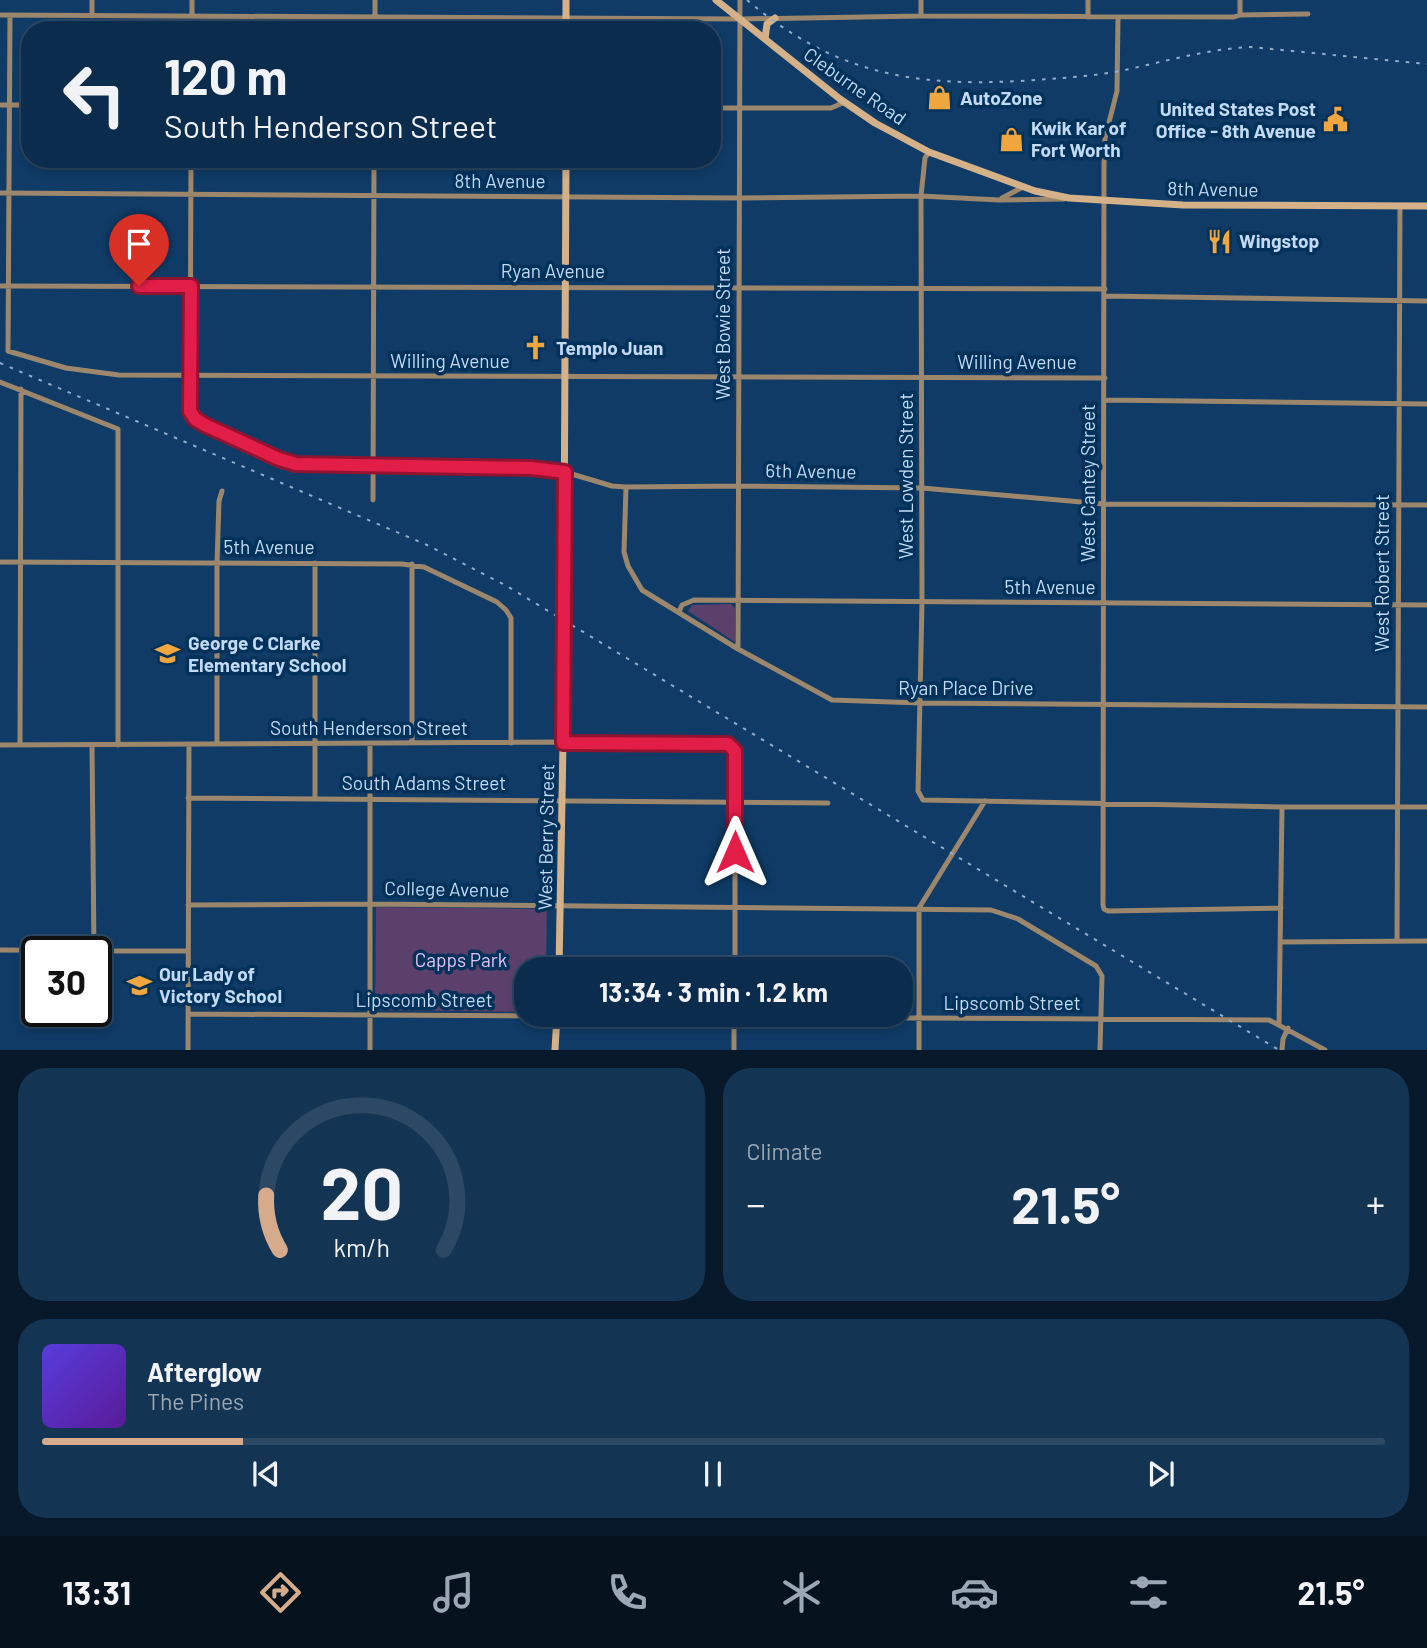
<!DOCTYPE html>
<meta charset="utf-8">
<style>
:root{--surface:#0b2c4c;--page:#143453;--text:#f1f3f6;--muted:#9aa7b5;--line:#2b4864;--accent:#d6ab8b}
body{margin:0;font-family:Barlow,sans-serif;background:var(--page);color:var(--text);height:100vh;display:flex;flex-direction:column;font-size:26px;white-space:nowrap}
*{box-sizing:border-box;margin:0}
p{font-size:23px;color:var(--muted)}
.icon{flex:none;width:38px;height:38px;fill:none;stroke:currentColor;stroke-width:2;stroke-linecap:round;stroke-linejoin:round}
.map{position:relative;height:1050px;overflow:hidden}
.panel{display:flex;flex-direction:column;gap:18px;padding:18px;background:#06182a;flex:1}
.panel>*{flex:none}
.top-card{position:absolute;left:21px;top:21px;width:700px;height:147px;border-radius:28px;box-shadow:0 4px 10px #0003,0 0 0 2px var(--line);background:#0b2c4c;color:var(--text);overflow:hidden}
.speed{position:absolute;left:21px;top:936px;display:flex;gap:14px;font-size:35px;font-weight:700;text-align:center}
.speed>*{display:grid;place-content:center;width:91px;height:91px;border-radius:50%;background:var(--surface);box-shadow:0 4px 10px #0003,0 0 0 2px var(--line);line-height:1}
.speed .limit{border:4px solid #111;border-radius:10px;background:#fff;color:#111}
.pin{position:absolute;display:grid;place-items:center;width:60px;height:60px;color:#fff;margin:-72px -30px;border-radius:50% 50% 50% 0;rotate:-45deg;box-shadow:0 0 7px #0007}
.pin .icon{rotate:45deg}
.me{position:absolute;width:77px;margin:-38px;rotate:0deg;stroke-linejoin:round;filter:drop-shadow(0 0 5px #0008)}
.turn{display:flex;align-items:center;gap:24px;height:147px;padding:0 28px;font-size:32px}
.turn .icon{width:91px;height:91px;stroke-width:2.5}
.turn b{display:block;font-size:49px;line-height:60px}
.big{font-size:52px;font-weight:700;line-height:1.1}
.panel .widget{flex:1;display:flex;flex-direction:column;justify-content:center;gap:10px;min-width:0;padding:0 24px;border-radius:28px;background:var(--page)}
.panel .dial{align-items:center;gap:0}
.dial svg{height:182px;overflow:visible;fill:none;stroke:var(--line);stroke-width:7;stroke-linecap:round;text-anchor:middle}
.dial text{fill:var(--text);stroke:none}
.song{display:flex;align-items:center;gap:21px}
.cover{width:84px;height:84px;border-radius:10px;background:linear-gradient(135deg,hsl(250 70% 55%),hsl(270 70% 35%))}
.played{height:7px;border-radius:4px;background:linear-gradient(90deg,var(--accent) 15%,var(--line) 15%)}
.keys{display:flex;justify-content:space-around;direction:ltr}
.heat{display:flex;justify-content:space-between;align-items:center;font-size:38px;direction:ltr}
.panel .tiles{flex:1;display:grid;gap:18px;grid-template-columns:1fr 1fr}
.widget:last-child{grid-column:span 2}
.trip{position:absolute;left:514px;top:957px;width:399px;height:70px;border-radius:28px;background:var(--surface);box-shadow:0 4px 10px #0003,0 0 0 2px var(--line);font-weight:700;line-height:70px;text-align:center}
.dock{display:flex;height:112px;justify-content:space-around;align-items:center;background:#04121e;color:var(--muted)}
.dock .icon{width:49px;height:49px}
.dock .on{color:var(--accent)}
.dock b{font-size:32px;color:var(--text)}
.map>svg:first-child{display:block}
</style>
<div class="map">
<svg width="1427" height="1050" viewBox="0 0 1427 1050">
<rect width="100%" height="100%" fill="#0f3b66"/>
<path fill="#5a406b" d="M731 604 735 608V642L688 611 692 605Z
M376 907 547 909 546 969 527 970V1012L375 1010Z"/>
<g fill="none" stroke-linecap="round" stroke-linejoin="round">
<path stroke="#9c876d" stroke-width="5" d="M1088 0V17
M0 15 741 19 921 16 1234 17 1240 15V0
M10 15 8 351 66 368 119 375 1105 378
M1240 15 1308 14
M92 16V0
M921 16V0
M1118 17 1117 91 1105 138 1104 164 1103 905 1104 909 1108 911 1281 908
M192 30V0
M375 30V0
M0 105H30
M712 108H831L845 102
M929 152 925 158 921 196 922 602 918 791 923 800 1282 807H1427
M191 159 190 411 195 419 205 425 279 459 296 464 531 468 565 472 612 486 626 487 739 486 922 488 1104 504 1427 505
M0 193 740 198 921 196 999 200 1064 199
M1002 198 1023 187
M0 286 1105 289
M1105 296 1427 301
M0 382 118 429V745
M1105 400 1427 404
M626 487 624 552 628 566 642 590 738 649 832 700 921 703 1427 707
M373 500 374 159
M0 562 402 564 424 567 497 602 506 610 511 618V743
M412 564V743
M679 612 682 605 694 600 1427 605
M738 649 740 0
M217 744V563L219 501 222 491
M0 745 573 742 728 745 735 751V970
M20 745 21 389
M92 745 94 951
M188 798 828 803
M315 799V563
M188 905 370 904 991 910 1018 919 1096 966 1102 976 1100 1050
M1397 941 1400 206
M1280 942 1427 941
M0 950 188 951
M188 1014 1269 1020 1325 1050
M1279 1024 1282 807
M188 1050 189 744
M370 1050V744
M734 1050V1015
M919 1050V908L985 801
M1282 1050 1283 1039 1288 1028"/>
<path stroke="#d4b189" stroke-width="7" d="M566 0V30
M716 0 840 99 875 123 929 152 1035 191 1069 198 1183 205 1427 206
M765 39 767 24 775 18
M559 970 563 743 566 159
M555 1050 557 1015"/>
<path stroke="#90adcc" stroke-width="2" stroke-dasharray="3.5 7" stroke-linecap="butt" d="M747 0C832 72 910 87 1019 81 1052 79 1083 77 1115 72 1160 63 1205 49 1251 47L1427 64
M0 363 427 545 505 585 1279 1050"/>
</g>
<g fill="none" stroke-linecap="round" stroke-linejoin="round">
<defs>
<path id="route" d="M139 286H191L190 411 195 419 205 425 279 459 296 464 531 468 565 472 563 743 728 744 735 751V852"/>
</defs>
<use href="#route" stroke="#92132f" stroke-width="18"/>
<use href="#route" stroke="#e11d48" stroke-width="12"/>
</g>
<defs>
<symbol id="shop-bare" viewBox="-9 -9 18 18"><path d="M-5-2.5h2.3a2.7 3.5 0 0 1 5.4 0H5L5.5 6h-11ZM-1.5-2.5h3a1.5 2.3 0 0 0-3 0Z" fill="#f0a63f" stroke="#02315a" stroke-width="2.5" paint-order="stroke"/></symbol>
<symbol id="civic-bare" viewBox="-9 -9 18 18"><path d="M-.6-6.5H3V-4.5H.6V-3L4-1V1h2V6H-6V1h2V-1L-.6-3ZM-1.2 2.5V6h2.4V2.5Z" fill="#f0a63f" stroke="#02315a" stroke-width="2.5" paint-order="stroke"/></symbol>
<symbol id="restaurant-bare" viewBox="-9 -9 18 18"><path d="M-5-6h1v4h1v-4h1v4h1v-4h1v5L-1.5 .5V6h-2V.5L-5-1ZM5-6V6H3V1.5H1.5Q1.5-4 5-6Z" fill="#f0a63f" stroke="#02315a" stroke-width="2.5" paint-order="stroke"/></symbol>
<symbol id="church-bare" viewBox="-9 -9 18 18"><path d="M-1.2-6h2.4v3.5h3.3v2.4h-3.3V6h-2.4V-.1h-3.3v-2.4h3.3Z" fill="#f0a63f" stroke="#02315a" stroke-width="2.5" paint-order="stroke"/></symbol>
<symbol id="school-bare" viewBox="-9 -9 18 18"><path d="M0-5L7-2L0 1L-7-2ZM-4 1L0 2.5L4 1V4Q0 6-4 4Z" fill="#f0a63f" stroke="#02315a" stroke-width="2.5" paint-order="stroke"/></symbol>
</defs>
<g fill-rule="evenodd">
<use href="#shop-bare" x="922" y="80" width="35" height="35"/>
<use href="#civic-bare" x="1318" y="102" width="35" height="35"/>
<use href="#shop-bare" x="994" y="122" width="35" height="35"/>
<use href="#restaurant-bare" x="1202" y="224" width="35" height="35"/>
<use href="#church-bare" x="518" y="330" width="35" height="35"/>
<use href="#school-bare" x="150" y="636" width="35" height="35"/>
<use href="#school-bare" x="122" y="968" width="35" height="35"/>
</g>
<g text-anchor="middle" stroke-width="7" stroke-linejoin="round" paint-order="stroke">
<g font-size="19" fill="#c2daf4" stroke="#02315a">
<text transform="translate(855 86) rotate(35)" y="7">Cleburne Road</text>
<text x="500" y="188">8th Avenue</text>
<text transform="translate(1213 189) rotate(1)" y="7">8th Avenue</text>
<text x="553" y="278">Ryan Avenue</text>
<text transform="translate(723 324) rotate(-90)" y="7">West Bowie Street</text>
<text x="450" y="368">Willing Avenue</text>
<text x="1017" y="369">Willing Avenue</text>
<text transform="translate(811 471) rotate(1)" y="7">6th Avenue</text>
<text transform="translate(906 476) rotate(-90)" y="7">West Lowden Street</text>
<text transform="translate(1088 483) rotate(-90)" y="7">West Cantey Street</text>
<text x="269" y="554">5th Avenue</text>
<text transform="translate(1382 573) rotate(-90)" y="7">West Robert Street</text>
<text x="1050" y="594">5th Avenue</text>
<text x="966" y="695">Ryan Place Drive</text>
<text x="369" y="735">South Henderson Street</text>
<text x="424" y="790">South Adams Street</text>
<text transform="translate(546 837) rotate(-89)" y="7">West Berry Street</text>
<text transform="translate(447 889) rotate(1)" y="7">College Avenue</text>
<text x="424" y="1007">Lipscomb Street</text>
<text x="1012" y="1010">Lipscomb Street</text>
</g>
<g font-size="19" font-weight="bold" fill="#c2daf4" stroke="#02315a" text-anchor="start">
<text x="960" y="105">AutoZone</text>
<text x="1316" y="116" text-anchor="end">United States Post<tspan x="1316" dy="22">Office - 8th Avenue</tspan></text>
<text x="1031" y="135">Kwik Kar of<tspan x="1031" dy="22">Fort Worth</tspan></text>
<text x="1239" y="248">Wingstop</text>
<text x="556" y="355">Templo Juan</text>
<text x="188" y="650">George C Clarke<tspan x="188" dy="22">Elementary School</tspan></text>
<text x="159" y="981">Our Lady of<tspan x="159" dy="22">Victory School</tspan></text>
</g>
<g font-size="19" fill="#e0c2f5" stroke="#02315a">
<text x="461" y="967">Capps Park</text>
</g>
</g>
</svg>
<div class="speed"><div class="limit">30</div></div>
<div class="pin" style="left:139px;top:286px;background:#d93025"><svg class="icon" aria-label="arrive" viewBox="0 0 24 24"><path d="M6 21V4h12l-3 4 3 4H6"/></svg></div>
<svg class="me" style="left:735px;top:852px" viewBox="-20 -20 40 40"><path d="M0-17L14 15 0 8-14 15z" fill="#e11d48" stroke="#fff" stroke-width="4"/></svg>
<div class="trip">13:34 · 3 min · 1.2 km</div>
<div class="top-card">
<div class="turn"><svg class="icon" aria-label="left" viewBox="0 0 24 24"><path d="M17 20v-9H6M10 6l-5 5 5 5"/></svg><div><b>120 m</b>South Henderson Street</div></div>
</div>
</div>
<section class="panel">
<div class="tiles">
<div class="widget dial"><svg viewBox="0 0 100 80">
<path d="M14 69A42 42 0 1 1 86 69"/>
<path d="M14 69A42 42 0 0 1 8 45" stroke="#d6ab8b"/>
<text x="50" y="56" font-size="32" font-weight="700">20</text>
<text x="50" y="72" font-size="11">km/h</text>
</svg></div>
<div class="widget"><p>Climate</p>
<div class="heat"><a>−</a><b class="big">21.5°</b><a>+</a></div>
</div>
<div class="widget">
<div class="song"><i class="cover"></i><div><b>Afterglow</b><p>The Pines</p></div></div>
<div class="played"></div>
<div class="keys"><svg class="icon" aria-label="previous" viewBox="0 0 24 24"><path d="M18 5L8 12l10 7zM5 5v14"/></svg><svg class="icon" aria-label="pause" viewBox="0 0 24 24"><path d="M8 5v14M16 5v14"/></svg><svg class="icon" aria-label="next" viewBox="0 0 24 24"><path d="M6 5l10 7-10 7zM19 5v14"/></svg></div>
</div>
</div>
</section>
<nav class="dock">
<b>13:31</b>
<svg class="icon on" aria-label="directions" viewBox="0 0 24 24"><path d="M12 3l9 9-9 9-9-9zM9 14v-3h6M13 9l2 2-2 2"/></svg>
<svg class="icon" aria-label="music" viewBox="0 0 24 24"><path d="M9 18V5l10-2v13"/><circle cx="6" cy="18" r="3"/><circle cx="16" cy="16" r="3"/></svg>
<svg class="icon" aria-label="phone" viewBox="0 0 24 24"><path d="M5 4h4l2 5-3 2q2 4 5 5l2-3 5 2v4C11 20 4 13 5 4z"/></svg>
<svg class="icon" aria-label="climate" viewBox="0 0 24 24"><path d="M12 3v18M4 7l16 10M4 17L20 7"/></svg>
<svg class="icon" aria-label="car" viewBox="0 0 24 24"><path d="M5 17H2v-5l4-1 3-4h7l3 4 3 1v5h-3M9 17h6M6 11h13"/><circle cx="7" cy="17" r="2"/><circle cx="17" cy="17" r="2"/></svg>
<svg class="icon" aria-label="filters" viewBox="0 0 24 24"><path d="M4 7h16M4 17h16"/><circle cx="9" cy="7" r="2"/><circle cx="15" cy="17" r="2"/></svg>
<b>21.5°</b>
</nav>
